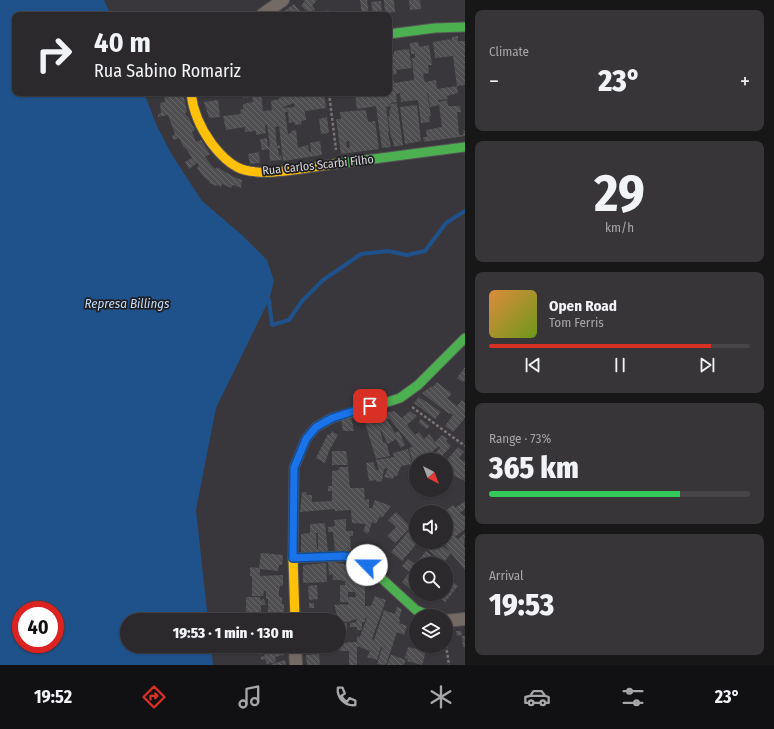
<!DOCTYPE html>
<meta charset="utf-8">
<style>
:root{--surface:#2b292c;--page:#373538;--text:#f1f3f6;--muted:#a6a6a9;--line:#474548;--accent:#d93025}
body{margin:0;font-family:"Fira Sans Condensed",sans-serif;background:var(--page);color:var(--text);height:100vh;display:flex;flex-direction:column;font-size:15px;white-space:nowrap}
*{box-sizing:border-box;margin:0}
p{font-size:13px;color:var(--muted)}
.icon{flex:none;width:22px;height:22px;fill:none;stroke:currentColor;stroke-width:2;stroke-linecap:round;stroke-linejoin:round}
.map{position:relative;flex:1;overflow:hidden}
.details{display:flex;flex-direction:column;gap:10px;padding:10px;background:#181718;width:309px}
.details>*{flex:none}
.top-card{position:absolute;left:12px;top:12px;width:380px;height:84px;border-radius:8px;box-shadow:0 1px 3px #0004,0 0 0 1px var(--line);background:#2b292c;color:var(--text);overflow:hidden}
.needle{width:26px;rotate:138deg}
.controls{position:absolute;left:409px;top:453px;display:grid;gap:8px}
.controls a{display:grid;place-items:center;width:44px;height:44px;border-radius:50%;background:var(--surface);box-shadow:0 1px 3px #0004,0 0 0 1px var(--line);font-size:20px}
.speed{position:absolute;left:12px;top:601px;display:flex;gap:8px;font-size:20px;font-weight:700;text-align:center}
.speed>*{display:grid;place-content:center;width:52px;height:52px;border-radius:50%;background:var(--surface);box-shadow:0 1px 3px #0004,0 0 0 1px var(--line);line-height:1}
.speed .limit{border:6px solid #d22;background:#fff;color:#111}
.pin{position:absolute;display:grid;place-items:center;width:34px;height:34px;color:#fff;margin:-17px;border-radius:8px;box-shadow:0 2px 6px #0006}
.me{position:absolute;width:44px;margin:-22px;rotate:293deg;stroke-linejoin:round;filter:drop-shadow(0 0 3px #0008)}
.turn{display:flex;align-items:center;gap:14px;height:84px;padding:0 16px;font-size:18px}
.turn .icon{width:52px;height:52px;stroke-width:2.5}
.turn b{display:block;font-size:28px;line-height:34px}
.big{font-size:30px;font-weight:800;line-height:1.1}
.details .tile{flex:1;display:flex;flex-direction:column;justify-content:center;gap:6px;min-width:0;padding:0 14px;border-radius:8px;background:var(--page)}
.details .dial{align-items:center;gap:0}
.dial b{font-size:52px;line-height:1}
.song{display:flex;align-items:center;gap:12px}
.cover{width:48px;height:48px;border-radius:6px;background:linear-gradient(135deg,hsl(30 70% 55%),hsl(80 70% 35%))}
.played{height:4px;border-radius:2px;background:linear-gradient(90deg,var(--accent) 85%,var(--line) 85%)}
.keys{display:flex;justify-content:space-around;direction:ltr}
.heat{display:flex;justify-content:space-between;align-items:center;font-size:22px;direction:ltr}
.charge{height:6px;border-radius:3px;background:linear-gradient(90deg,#34c759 73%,var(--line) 0)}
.trip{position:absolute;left:120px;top:613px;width:226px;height:40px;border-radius:20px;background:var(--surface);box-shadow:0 1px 3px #0004,0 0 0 1px var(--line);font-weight:800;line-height:40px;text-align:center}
.dock{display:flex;height:64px;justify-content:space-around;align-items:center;background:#111012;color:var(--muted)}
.dock .icon{width:28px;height:28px}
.dock .selected{color:var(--accent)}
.dock b{font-size:18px;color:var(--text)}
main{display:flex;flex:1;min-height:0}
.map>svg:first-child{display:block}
</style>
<main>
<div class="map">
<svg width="465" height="665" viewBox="0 0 465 665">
<defs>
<pattern id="building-back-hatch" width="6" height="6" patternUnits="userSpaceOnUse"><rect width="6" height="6" fill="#4f4e50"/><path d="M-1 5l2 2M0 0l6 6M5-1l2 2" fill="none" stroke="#676768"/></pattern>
</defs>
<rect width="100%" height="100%" fill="#39373b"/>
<path fill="#1f518b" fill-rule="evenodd" d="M0 0H104L111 15H15V93H144L157 126 172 155 202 201 242 235 267 260 274 281 269 300 216 408 196 510 208 620H127V646H211L213 665H0ZM21 610H55V644H21Z"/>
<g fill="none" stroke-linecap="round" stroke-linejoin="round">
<path stroke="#1f518b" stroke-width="4" d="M269 300 272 325 289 320 302 301 323 280 361 254 388 251 407 255 425 251 446 223 465 211"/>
</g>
<path fill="url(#building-back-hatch)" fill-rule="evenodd" d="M304 0H317L312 6 315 9 312 15 301 6 305 1Z
M360 0H367L369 15H362Z
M384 0H394L395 12 385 13Z
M409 0H420L421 9 410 10Z
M381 1 382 15H373L371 2Z
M294 4 303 15H281L280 14Z
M328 10 331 15H320L324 12Z
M458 36V41H465V85L457 86 458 93 447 96 448 99 438 100V102L447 100 448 106H460L461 112H457L459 135H462L464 133 463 130H465V136L424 142 423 137H427L426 130 442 127 439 105 430 107 428 93H427L431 116H429L430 122 421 123 418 100 401 102 400 93 396 94 397 102 391 103V104L397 103 403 145 394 147 392 138H391L388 116H390L389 110H391L390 106 386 107 389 131 388 132 391 147 382 148 376 106 357 109 355 93H367V97L375 96 374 93H389V80H390L389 74V50L390 54H394V51L409 49 412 68 396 70 397 74 393 75 394 83 414 80 412 58H415V54H411L410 43 418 42 419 47 429 45 432 65H428L429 73 423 74 425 82 436 80 437 89 457 86 453 56 435 58 433 42 451 39 452 42V37Z
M164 93H183L187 112 185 113 187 117 188 116 195 130 192 132 196 142 201 140 210 154 205 157 213 167 216 169 217 167 234 177 242 180 241 188 233 185 231 188 222 184 221 187 216 185V186L209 183 210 182 204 177 197 168 199 166 197 163 189 169 185 162 192 158 185 147 184 148 179 138 174 140 172 136 175 134 168 115 158 117V114L161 113 160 103 165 102Z
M242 93H261L263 111 272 110 271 101 280 99 277 95 284 93H324L326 108 305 111 304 107 306 120 301 121 302 124 295 125 294 122 289 123 288 112H285L288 134 291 133V131L296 130 298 148 308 145 309 152H311L310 143 320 141 322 155 283 161 279 126 275 127 277 146 280 145V148H278L279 156 281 155 282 160 270 161 269 149 262 150 260 139 267 138 268 146H270L267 125H265L266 133 256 135V131L245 132V127L226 130 223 116 241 114 240 110 243 109V104L253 102 252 97 243 98ZM294 103 295 107 281 108Z
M218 100 220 117 209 118 204 102Z
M417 105 421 141 405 144 400 107Z
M366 110 368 122 375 121 379 149 341 154 336 119H341L340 112ZM349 141 350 147 347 148 346 142Z
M327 117 329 133 321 134 319 119Z
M259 152 260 163 250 164 248 154Z
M465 367V380L463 382 457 378Z
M437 382 452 394 447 398 460 409 457 406 462 400 465 403V418L453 432 445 426 453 415 449 413V414L422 393 432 386 433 387Z
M419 397 441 412 435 419 414 403Z
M394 411 402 418 410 411 417 416 407 425 415 435 419 432 424 439 429 434 435 442 442 435 448 439 446 441 451 446 442 456 447 460 458 447 464 452 459 458 464 462 465 460V481L446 472V460H416V464H413L409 448 413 447 389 418 387 420 395 433 399 431 405 445 401 448 396 439 388 444 380 428 383 443 386 442 390 456 376 459 362 413H384ZM374 415 378 422 375 424 373 416ZM439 446 440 448 430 458 427 456Z
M351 416 354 431H343L341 419Z
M421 419 430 426 427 429 418 422Z
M332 431 338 435 329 451 325 463 316 458 328 434 330 435Z
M408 449 412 464 401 466 397 476H394L393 479 384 477 388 468 384 469 382 481 376 482V480L369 481 366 463 373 462 376 470H379L376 460 394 457 393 453Z
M332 451H346L348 465H332Z
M339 467H348L350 488H364L365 500 369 499V508H372L375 500 391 506 382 518 380 516 376 524 372 522 368 534 363 531 366 524 352 523 351 510 335 511V509L300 512 302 492H306L307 495H312V502L332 501V491H328V486H332V471L339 470Z
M465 501V509L460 513 464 516H465V529L455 537 458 539 465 533 464 547 465 548V570L442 542H446V530L450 527 446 524V512H444L453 505 455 508Z
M396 512 411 527 395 543 387 536 396 527 388 520Z
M346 519V531H353V536H350L351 551 335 552 333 532H328V527L335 526 334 520Z
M325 523 328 552 301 554V534L310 533V524ZM316 533H318V549H317Z
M413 526 416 529V542H418L402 561 391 552Z
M434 542H438L451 553 444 562 428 550Z
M426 551 433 557 431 559 437 564H416Z
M261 553 283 555 282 565H279L278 571 260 569V576L283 575V586H280L279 591V597H282V604H284V617H281V620H257L256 612H246V597H260L261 600 264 599 266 605H261V612H268V599H266V591H264L263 596H252V576H250V567L259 568Z
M408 559 416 565V594L402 582 410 572 402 566Z
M328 561 354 566 368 578 367 583H365V606H371L375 596 386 600 372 639 374 640 384 610 395 614 397 607 402 609 399 619 400 620 399 623 407 626 404 635 397 632 386 665 377 664 382 648 387 650 381 647 377 660 367 657 370 651 357 646V665H349V651H339V643L357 642V636L360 637 367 618H365V622H362V630H357V627H350V623L357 622 356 619 348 622 339 621 334 605 346 604V605H348V602H340V585H345V581H342V580H333V574L329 575ZM348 592H355L356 597H348Z
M326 563 327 582 303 583V565Z
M453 582 458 586 445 602 441 599 444 594H446V586L449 588Z
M317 585 318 599 309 600 308 586Z
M309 603H314V608H309Z
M339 623H347V633H343L344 641H339Z
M456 631H461L462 635 457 636Z
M462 636H465V648L463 647Z
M257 646H283L284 655 275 657 276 662 267 664 265 659 261 660V657L265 655 264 653 259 655Z
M408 647 426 651 422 665 407 661 408 659 405 658Z
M319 654 320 665H307L306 655Z
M391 655H392L406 660 404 665H387Z
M285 660 286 665H272V664Z"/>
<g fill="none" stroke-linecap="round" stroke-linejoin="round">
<defs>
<path id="street" d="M262 15 283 0
M446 621 465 619
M295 646 296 665"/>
<path id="fast" d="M389 34 435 28 465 27
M335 164 465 147
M378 405 400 398 418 385 465 338
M293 558 343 556 353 558 367 565 416 610 430 616"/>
<path id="slow" d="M191 93C193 112 201 129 212 144 219 153 227 162 237 167 258 179 311 167 335 164
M295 620 293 558 294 468 306 439 316 427 332 418 378 405"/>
</defs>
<use href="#street" stroke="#555456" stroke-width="14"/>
<use href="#fast" stroke="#555456" stroke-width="11"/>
<use href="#slow" stroke="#555456" stroke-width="11"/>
<path stroke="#797270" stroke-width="2.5" stroke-dasharray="3 2" stroke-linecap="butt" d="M329 93 336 150
M412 407 465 446
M446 645 449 665"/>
<use href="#street" stroke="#746a64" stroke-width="12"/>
<use href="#fast" stroke="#4caf50" stroke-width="9"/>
<use href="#slow" stroke="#ffc107" stroke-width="9"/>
</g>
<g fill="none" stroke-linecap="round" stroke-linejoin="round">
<defs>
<path id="route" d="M367 565 354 558 343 556 293 558 294 468 306 439 316 427 332 418 370 406"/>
</defs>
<use href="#route" stroke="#114b97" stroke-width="10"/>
<use href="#route" stroke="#1a73e8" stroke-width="7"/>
</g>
<g text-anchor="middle" stroke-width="3.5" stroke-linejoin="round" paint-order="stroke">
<g font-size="12" fill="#d5d4d8" stroke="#1f1e21">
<text transform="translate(318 165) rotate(-6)" y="4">Rua Carlos Scarbi Filho</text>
</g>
<g font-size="13" font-style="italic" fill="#bddaff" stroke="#1f1e21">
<text x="127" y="308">Represa Billings</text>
</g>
</g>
</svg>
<div class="controls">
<a><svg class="needle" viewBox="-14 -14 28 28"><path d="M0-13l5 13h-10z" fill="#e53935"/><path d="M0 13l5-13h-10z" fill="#a6a6a9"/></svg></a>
<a><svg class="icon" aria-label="sound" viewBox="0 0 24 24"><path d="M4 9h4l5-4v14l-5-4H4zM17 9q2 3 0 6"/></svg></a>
<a><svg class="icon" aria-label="search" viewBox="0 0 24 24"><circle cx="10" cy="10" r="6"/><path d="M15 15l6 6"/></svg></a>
<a><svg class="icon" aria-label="layers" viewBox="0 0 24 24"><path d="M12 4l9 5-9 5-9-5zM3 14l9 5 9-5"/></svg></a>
</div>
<div class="speed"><div class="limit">40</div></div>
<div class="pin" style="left:370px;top:406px;background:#d93025"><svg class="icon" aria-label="arrive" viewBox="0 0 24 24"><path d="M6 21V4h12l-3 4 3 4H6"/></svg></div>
<svg class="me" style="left:367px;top:565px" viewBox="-20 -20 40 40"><circle r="19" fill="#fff"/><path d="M0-13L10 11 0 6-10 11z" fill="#1a73e8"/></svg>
<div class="trip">19:53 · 1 min · 130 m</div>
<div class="top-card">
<div class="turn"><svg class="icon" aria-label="right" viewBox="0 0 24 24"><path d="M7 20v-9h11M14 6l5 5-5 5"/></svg><div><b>40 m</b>Rua Sabino Romariz</div></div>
</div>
</div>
<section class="details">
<div class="tile"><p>Climate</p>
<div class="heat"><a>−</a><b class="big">23°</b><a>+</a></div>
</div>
<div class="tile dial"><b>29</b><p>km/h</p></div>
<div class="tile">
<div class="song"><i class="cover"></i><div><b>Open Road</b><p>Tom Ferris</p></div></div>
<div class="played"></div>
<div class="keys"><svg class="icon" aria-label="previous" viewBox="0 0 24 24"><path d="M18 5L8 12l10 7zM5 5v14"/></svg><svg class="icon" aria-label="pause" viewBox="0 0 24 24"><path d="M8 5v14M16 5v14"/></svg><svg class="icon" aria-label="next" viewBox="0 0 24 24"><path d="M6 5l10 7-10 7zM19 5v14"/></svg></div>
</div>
<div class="tile"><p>Range · 73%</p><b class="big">365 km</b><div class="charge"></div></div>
<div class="tile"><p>Arrival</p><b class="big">19:53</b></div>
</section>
</main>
<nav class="dock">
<b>19:52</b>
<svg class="icon selected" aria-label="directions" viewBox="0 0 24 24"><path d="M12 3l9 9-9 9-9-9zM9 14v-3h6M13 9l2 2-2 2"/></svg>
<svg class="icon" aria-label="music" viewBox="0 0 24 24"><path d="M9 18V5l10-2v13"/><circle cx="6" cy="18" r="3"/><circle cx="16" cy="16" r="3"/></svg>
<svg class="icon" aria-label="phone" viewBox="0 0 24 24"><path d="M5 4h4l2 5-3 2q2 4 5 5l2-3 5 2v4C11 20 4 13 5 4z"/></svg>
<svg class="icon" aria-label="climate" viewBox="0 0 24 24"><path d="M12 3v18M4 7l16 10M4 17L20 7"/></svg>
<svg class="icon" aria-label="car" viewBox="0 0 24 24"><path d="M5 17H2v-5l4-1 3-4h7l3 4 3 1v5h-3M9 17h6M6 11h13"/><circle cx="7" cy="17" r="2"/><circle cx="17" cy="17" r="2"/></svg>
<svg class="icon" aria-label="filters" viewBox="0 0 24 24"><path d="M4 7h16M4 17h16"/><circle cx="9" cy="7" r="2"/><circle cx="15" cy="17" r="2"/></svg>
<b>23°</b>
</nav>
